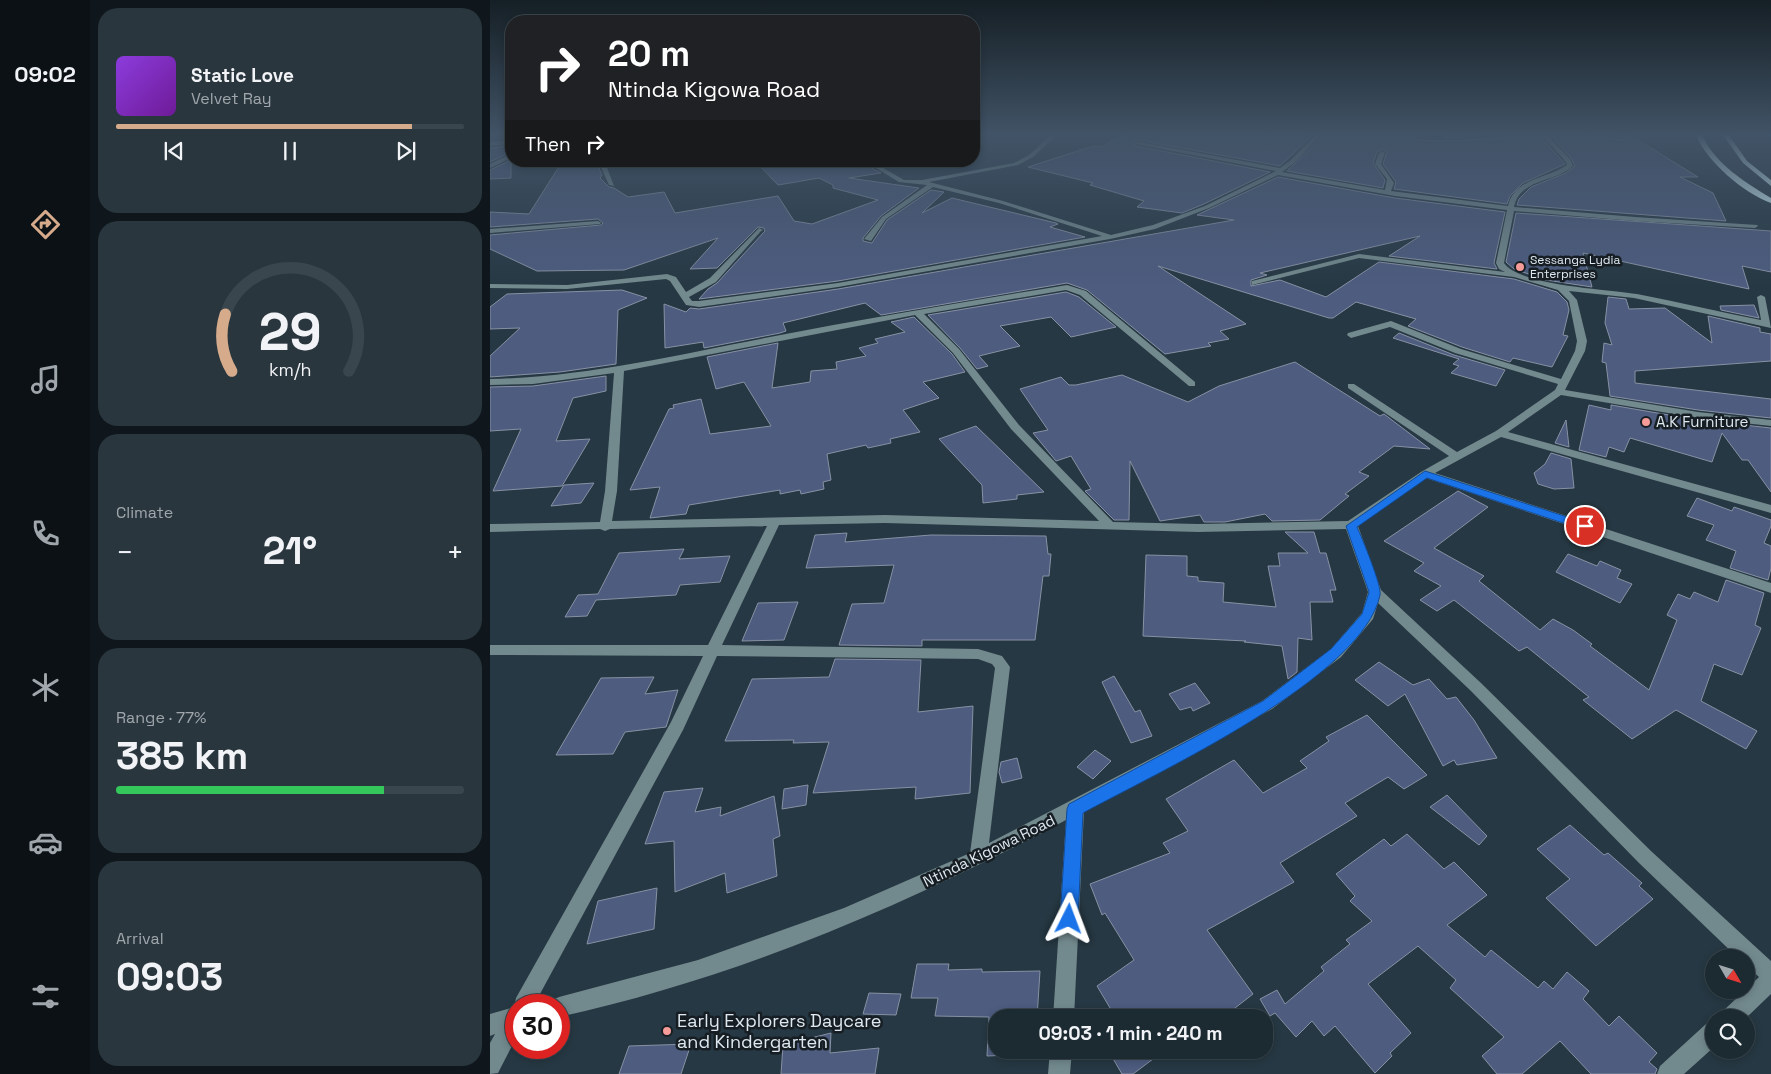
<!DOCTYPE html>
<meta charset="utf-8">
<style>
:root{--surface:#1c2a32;--page:#29363e;--text:#f1f3f6;--muted:#a0a7ac;--line:#3a464d;--accent:#d6ab8b}
body{margin:0;font-family:"Space Grotesk",sans-serif;background:var(--page);color:var(--text);height:100vh;display:flex;flex-direction:column;font-size:19px;white-space:nowrap}
*{box-sizing:border-box;margin:0}
p{font-size:16px;color:var(--muted)}
.icon{flex:none;width:28px;height:28px;fill:none;stroke:currentColor;stroke-width:2;stroke-linecap:round;stroke-linejoin:round}
.map{position:relative;flex:1;overflow:hidden}
.sheet{display:flex;flex-direction:column;gap:8px;padding:8px;background:#0f171c;width:400px}
.sheet>*{flex:none}
.guide{position:absolute;left:15px;top:15px;width:475px;height:152px;border-radius:20px;box-shadow:0 2px 8px #0003,0 0 0 1px var(--line);background:#202124;color:#fff;overflow:hidden}
.needle{width:32px;rotate:129deg}
.buttons{position:absolute;left:1215px;top:949px;display:grid;gap:10px}
.buttons a{display:grid;place-items:center;width:50px;height:50px;border-radius:50%;background:var(--surface);box-shadow:0 2px 8px #0003,0 0 0 1px var(--line);font-size:25px}
.speed{position:absolute;left:15px;top:994px;display:flex;gap:10px;font-size:25px;font-weight:700;text-align:center}
.speed>*{display:grid;place-content:center;width:65px;height:65px;border-radius:50%;background:var(--surface);box-shadow:0 2px 8px #0003,0 0 0 1px var(--line);line-height:1}
.speed .limit{border:8px solid #d22;background:#fff;color:#111}
.pin{position:absolute;display:grid;place-items:center;width:42px;height:42px;color:#fff;margin:-21px;border:2px solid #fff;border-radius:50%;box-shadow:0 1px 5px #0007}
.me{position:absolute;width:55px;margin:-28px;rotate:3deg;stroke-linejoin:round;filter:drop-shadow(0 0 4px #0008)}
.turn{display:flex;align-items:center;gap:18px;height:105px;padding:0 20px;font-size:22px}
.turn .icon{width:65px;height:65px;stroke-width:2.5}
.turn b{display:block;font-size:35px;line-height:42px}
.then{display:flex;align-items:center;height:48px;padding:0 20px;background:#0003;gap:10px;font-size:19px}
.big{font-size:38px;font-weight:800;line-height:1.1}
.sheet .card{flex:1;display:flex;flex-direction:column;justify-content:center;gap:8px;min-width:0;padding:0 18px;border-radius:20px;background:var(--page)}
.sheet .dial{align-items:center;gap:0}
.dial svg{height:130px;overflow:visible;fill:none;stroke:var(--line);stroke-width:7;stroke-linecap:round;text-anchor:middle}
.dial text{fill:var(--text);stroke:none}
.song{display:flex;align-items:center;gap:15px}
.cover{width:60px;height:60px;border-radius:8px;background:linear-gradient(135deg,hsl(270 70% 55%),hsl(280 70% 35%))}
.played{height:5px;border-radius:2px;background:linear-gradient(90deg,var(--accent) 85%,var(--line) 85%)}
.keys{display:flex;justify-content:space-around;direction:ltr}
.heat{display:flex;justify-content:space-between;align-items:center;font-size:28px;direction:ltr}
.charge{height:8px;border-radius:4px;background:linear-gradient(90deg,#34c759 77%,var(--line) 0)}
.trip{position:absolute;left:498px;top:1009px;width:285px;height:50px;border-radius:20px;background:var(--surface);box-shadow:0 2px 8px #0003,0 0 0 1px var(--line);font-weight:800;line-height:50px;text-align:center}
main{display:flex;flex:1;min-height:0}
.dock{display:flex;flex-direction:column;width:90px;justify-content:space-around;align-items:center;background:#0b1114;color:var(--muted)}
.dock .icon{width:35px;height:35px}
.dock .active{color:var(--accent)}
.dock b{font-size:22px;color:var(--text)}
.map>svg:first-child{display:block}
</style>
<main>
<nav class="dock">
<b>09:02</b>
<svg class="icon active" aria-label="directions" viewBox="0 0 24 24"><path d="M12 3l9 9-9 9-9-9zM9 14v-3h6M13 9l2 2-2 2"/></svg>
<svg class="icon" aria-label="music" viewBox="0 0 24 24"><path d="M9 18V5l10-2v13"/><circle cx="6" cy="18" r="3"/><circle cx="16" cy="16" r="3"/></svg>
<svg class="icon" aria-label="phone" viewBox="0 0 24 24"><path d="M5 4h4l2 5-3 2q2 4 5 5l2-3 5 2v4C11 20 4 13 5 4z"/></svg>
<svg class="icon" aria-label="climate" viewBox="0 0 24 24"><path d="M12 3v18M4 7l16 10M4 17L20 7"/></svg>
<svg class="icon" aria-label="car" viewBox="0 0 24 24"><path d="M5 17H2v-5l4-1 3-4h7l3 4 3 1v5h-3M9 17h6M6 11h13"/><circle cx="7" cy="17" r="2"/><circle cx="17" cy="17" r="2"/></svg>
<svg class="icon" aria-label="filters" viewBox="0 0 24 24"><path d="M4 7h16M4 17h16"/><circle cx="9" cy="7" r="2"/><circle cx="15" cy="17" r="2"/></svg>
</nav>
<section class="sheet">
<div class="card">
<div class="song"><i class="cover"></i><div><b>Static Love</b><p>Velvet Ray</p></div></div>
<div class="played"></div>
<div class="keys"><svg class="icon" aria-label="previous" viewBox="0 0 24 24"><path d="M18 5L8 12l10 7zM5 5v14"/></svg><svg class="icon" aria-label="pause" viewBox="0 0 24 24"><path d="M8 5v14M16 5v14"/></svg><svg class="icon" aria-label="next" viewBox="0 0 24 24"><path d="M6 5l10 7-10 7zM19 5v14"/></svg></div>
</div>
<div class="card dial"><svg viewBox="0 0 100 80">
<path d="M14 69A42 42 0 1 1 86 69"/>
<path d="M14 69A42 42 0 0 1 10 34" stroke="#d6ab8b"/>
<text x="50" y="56" font-size="32" font-weight="700">29</text>
<text x="50" y="72" font-size="11">km/h</text>
</svg></div>
<div class="card"><p>Climate</p>
<div class="heat"><a>−</a><b class="big">21°</b><a>+</a></div>
</div>
<div class="card"><p>Range · 77%</p><b class="big">385 km</b><div class="charge"></div></div>
<div class="card"><p>Arrival</p><b class="big">09:03</b></div>
</section>
<div class="map">
<svg width="1281" height="1074" viewBox="0 0 1281 1074">
<rect width="100%" height="100%" fill="#263843"/>
<path fill="#4d5c7f" stroke="#8891a4" d="M636 135H812L822 136 790 166 643 139 646 146 780 172 714 204 692 213 647 207 654 201 600 185 603 183 538 167 603 146 612 147 624 139Z
M841 135H922L926 140 957 141 1044 136 1051 137 1075 164 1033 183 1020 196 1017 204 904 189 906 182 893 164 897 152 893 149 887 152 883 163 895 180 893 188 797 171 832 137 841 138Z
M1093 135 1138 140 1143 137 1208 177H1190L1223 193 1236 221 1027 205 1029 199 1041 187 1076 173 1085 166 1081 158 1062 137 1096 138Z
M21 146V152L0 162V148Z
M21 160V178L0 179V170Z
M96 161H109L108 166 112 175 110 178 119 187 124 188 138 197 174 192 185 213 288 196 304 221 322 224 388 200 343 188V185L329 178 288 185 265 161H394V166L388 163 382 165 383 169 391 173 359 178 429 188 391 216 373 238V241L382 243 397 220 441 190 454 192 432 213 462 198 566 223 568 224 560 227 595 237 348 281 209 299 218 289 227 283 275 231 274 228 268 227 227 268 200 269 228 238 134 270 47 271 0 249V235L111 225 113 223 108 219 0 227V212L39 214 70 165 74 166Z
M788 177 905 198 1015 212 1004 263 1007 269 899 256 930 236 770 273 777 275 761 280V286L790 280 836 297 889 262 1024 279 1067 292 1077 302 1079 310 1073 335 1078 336 1062 367 1023 358 1020 362 972 347 918 326 926 319 866 302 843 318H839L668 266 756 324 730 331 739 339 718 343 721 346 675 354 597 290 577 283 391 315 375 303 293 323 296 331 290 333 214 348 213 342 175 348 174 304 196 312 200 308 209 309 348 289 744 220 707 215Z
M1026 213 1281 231V272L1252 266 1259 289 1093 253 1102 287 1056 280 1024 269 1016 262Z
M132 290 157 298 128 310 126 364 70 372 0 377V356L30 328 0 329V307L17 294Z
M576 292 589 297 626 327 581 337 561 317 510 326 530 346 489 356 498 366 487 369 470 348 438 315Z
M1118 297 1136 299 1139 309 1175 308 1222 343 1218 316 1270 328V332L1281 334V361L1145 371V383L1281 399V418L1208 410 1120 396 1116 363 1112 362 1114 343 1122 345 1115 323Z
M1264 305 1269 318 1231 310 1230 306Z
M424 317 462 354 475 372 433 382 449 398 413 410 430 432 400 439 401 443 378 448 376 445 337 454 341 480 333 482 334 489 311 494 310 490 290 494V490L199 505 196 514 160 518 170 487 140 490 179 409 184 408 183 405 211 399 220 434 281 426 254 382 226 389 217 357 288 343 282 388 320 382 321 371 347 369 346 362 376 356 369 348 388 343 385 339 415 332 401 322Z
M909 333 964 355 1015 370 1006 386 961 373 969 366 963 364 969 359 903 338Z
M805 362 890 416 894 414 940 449 904 446 869 472 879 476 855 494 859 496 830 520 782 521 775 514 735 522H714L710 515 670 521 640 461 639 520H624L595 491 601 489 581 456 566 461 543 433 558 430 530 389 571 377 579 385H586L632 375 698 402 729 386Z
M116 376V391L83 398 66 441 100 439 72 486 3 491 31 429 0 431V387L43 386Z
M1099 405 1121 410V405L1208 420 1281 428V492L1258 460H1252L1232 433 1222 462 1140 438 1134 452 1119 447 1116 457 1089 450Z
M1076 420 1079 447 1065 443Z
M486 426 554 492 527 495V499L493 503 492 485 449 439Z
M1061 453 1081 459 1084 488 1064 489 1048 484 1044 473 1055 464Z
M104 483 91 503 61 506 74 485Z
M968 491 998 507 944 548 994 576 989 581 1050 630 1063 619 1083 630 1102 644 1100 646 1159 690 1187 620 1177 615 1188 594 1200 599 1204 592 1228 602 1236 580 1274 593 1265 625 1271 628 1252 675 1224 664 1211 701 1267 731 1256 749 1186 710 1142 739 1093 700 1099 697 1037 647 1029 651 964 600 947 611 930 600 951 586 924 571 934 563 894 541Z
M1207 498 1242 511 1244 507 1281 520V526L1274 543 1281 546V568L1278 580 1240 568 1246 551 1216 540 1224 525 1197 516Z
M795 532H824L830 553H836L846 590H840L843 602H820L822 640 808 638 807 672 798 679 792 646 754 642 756 641 653 636 656 555 697 556V576L708 577V581L734 583 733 602 786 607 778 566H790L788 553H818Z
M357 533 355 542 441 535 556 536 558 554H561L559 576H553L545 640H432V646L349 645 362 604 394 603 404 565 316 568 325 535Z
M194 549 189 559 240 556 230 582 190 585 186 595 106 600 97 616 75 617 88 595 108 594 129 553Z
M1078 554 1107 566 1110 561 1131 570 1127 578 1142 584 1130 603 1066 572Z
M308 602 294 640 252 641 268 603Z
M345 659 431 660 428 712 483 706 480 793 425 799 426 787 323 793 339 742 303 743 304 740 235 741 262 679 339 677Z
M889 662 923 685 939 679 957 699 966 697 984 720 1007 758 967 765 964 760 953 766 915 694 898 706 865 680Z
M624 676 645 712 650 710 662 736 641 743 612 682Z
M164 677 155 694 188 690 176 727 135 732 123 754 66 755 111 678Z
M705 683 720 703 703 711 701 707 690 710 679 694Z
M877 715 937 775 914 789 898 777 855 803 867 816 790 863 804 882 717 930 763 994 736 1015 731 1008 718 1018H626L607 986 644 960 615 913 612 915 600 884 680 853 673 843 698 831 676 799 744 760 773 793 817 768 810 761 839 741 836 737Z
M605 750 621 761 603 779 587 767Z
M527 758 532 778 512 783 509 772 511 762Z
M318 785 316 805 292 809 294 789Z
M213 788 205 812 231 807 230 816 284 796 290 836 283 839 287 876 237 893 235 873 185 892 184 841 155 844 174 792Z
M957 795 997 836 989 845 940 807Z
M1080 825 1114 855 1118 853 1152 883 1149 886 1163 899 1106 946 1056 898 1080 879 1047 849Z
M917 834 954 869 964 862 997 895 957 925 995 957 1001 950 1048 988 1054 981 1063 989 1077 972 1099 991 1093 999 1119 1026 1129 1016 1167 1053 1159 1062 1167 1069 1165 1074H1101L1070 1041 1032 1074H1007L992 1056 1014 1037 960 988 966 980 928 946 878 984 921 1033 900 1053 902 1056 885 1073 845 1026 834 1036 822 1021 806 1037 785 1013 780 1016 770 999 787 990 795 1004 834 971 831 967 860 944 856 940 882 921 860 901 865 896 846 874 894 839 901 846Z
M167 888 164 929 97 944 108 901Z
M427 964H459L458 970 492 969V972L550 971 547 1018H506V1050H545V1054L497 1056 499 1017 445 1016 448 998H421Z
M379 993 411 994 406 1015 373 1014Z
M341 1033 340 1053 389 1048 385 1074H291L293 1045Z
M201 1044 191 1074H129L139 1046Z
M618 1050H675L643 1074H632Z"/>
<g fill="none" stroke-linecap="round" stroke-linejoin="round">
<path fill="#72898d" fill-rule="evenodd" d="M561 135H567L543 157 528 165 439 182 513 201 621 235 663 225 715 206 786 171 646 144 644 141 790 168 800 161 826 135H831L804 163 792 172 895 190 897 179 885 164 889 153 892 151 895 153 891 164 904 183 901 191 1018 206C1024 178 1057 179 1077 165L1075 161 1052 135H1057L1080 159 1083 166C1065 183 1030 178 1024 207L1145 217 1267 225 1268 226 1265 228 1145 221 1024 211 1014 263C1030 286 1118 289 1147 294 1188 302 1230 312 1271 320L1267 297 1271 295 1275 297 1281 328 1144 298 1079 291 1087 300 1097 341 1095 351 1075 390 1208 412 1281 420V426L1208 418 1071 395 1018 432 1281 505V513L1011 437 945 473 1281 583V593L936 478 868 526 891 590 991 683 1161 851 1281 961V994L1256 1018H1230L1233 1011 1269 977 1256 965V958H1248L1149 863 981 691 888 603 883 619 851 657 782 709 594 811 584 1018H563L576 820C415 906 247 978 69 1017V1005H59L62 1000 69 997 208 960 354 908 480 853 505 668 502 664 488 659 227 656 193 730 44 1005H26V1038L8 1073 0 1074V1043L5 1034 0 1036V1014L24 1007 26 998 181 722 213 656 0 655V645H218L277 526 120 529 115 531 110 529 0 532V524L110 522 115 491 124 373 43 384 0 385V379C95 377 186 355 280 337 379 318 478 301 577 285L596 291 705 382V386H699L590 295 576 290 434 314 469 349 529 425 623 522 708 524 858 521 931 472 959 456 858 388V384H864L967 452 1006 431 1065 390 1068 384 965 353 900 327 861 338 857 335 858 333 901 321 971 349 1071 379 1085 351 1087 341 1079 301 1068 290 1024 277 869 258 762 285V281L869 254 1015 272 1009 269 1006 263 1017 210 905 196 788 175 719 208 665 229 620 239 348 287 209 307 196 305 180 281 176 279 77 289 0 288V284L77 285 177 274 186 277 196 292 220 278 269 228 273 230 271 231 226 282 199 297 202 301H209L348 283 612 236 509 203 443 187 396 219 381 241 374 239 392 217 437 185 409 182 384 167V165H388L414 180H432L524 163 539 155ZM425 315 463 353 521 429 609 521 395 515 122 521 127 491 134 371ZM395 523 708 532 856 529 878 592 872 613 841 649 772 701 499 843 520 667 512 656 488 649 232 645 289 525Z
M958 135H1001L957 139 954 137Z
M1118 135H1140L1141 136 1138 138Z
M21 140V144L0 146V142Z
M21 154V158L0 168V164Z
M111 161H117L116 165 124 186 119 185 110 165Z
M108 221 111 223 110 224 0 233V229Z
M1224 1021V1047L1194 1074H1167L1170 1066 1216 1024Z
M560 1050H582L580 1074H558Z"/>
<path fill="#d8faff" fill-rule="evenodd" d="M1206 135H1212C1225 164 1255 182 1281 198V203C1255 194 1216 161 1206 135Z
M1233 135H1239L1257 161 1281 180V186L1253 163Z"/>
</g>
<linearGradient id="sky" x2="0" y2="1"><stop stop-color="#151f25"/><stop offset="0.47" stop-color="#415366"/><stop offset="1" stop-color="#415366" stop-opacity="0"/></linearGradient>
<rect width="1281" height="286" fill="url(#sky)"/>
<path fill="#1a73e8" stroke="#114b97" d="M935 471 1099 524 1101 526 1099 529H1091L937 478 867 527C872 538 892 586 890 595 873 678 666 773 593 813L588 919 585 925 579 928 573 925 570 919 577 809 579 804 773 701 841 649 872 614 879 592 856 526Z"/>
<g fill="#f59b98" stroke="#161e23" stroke-width="2">
<circle cx="1030" cy="267" r="5"/>
<circle cx="1156" cy="422" r="5"/>
<circle cx="177" cy="1031" r="5"/>
</g>
<g text-anchor="middle" stroke-width="5" stroke-linejoin="round" paint-order="stroke">
<g font-size="12" fill="#dee8f0" stroke="#161e23" text-anchor="start">
<text x="1040" y="264">Sessanga Lydia<tspan x="1040" dy="14">Enterprises</tspan></text>
</g>
<g font-size="15" fill="#dee8f0" stroke="#161e23" text-anchor="start">
<text x="1166" y="427">A.K Furniture</text>
</g>
<g font-size="15" fill="#dee8f0" stroke="#161e23">
<text transform="translate(499 851) rotate(-26)" y="5">Ntinda Kigowa Road</text>
</g>
<g font-size="18" fill="#dee8f0" stroke="#161e23" text-anchor="start">
<text x="187" y="1027">Early Explorers Daycare<tspan x="187" dy="21">and Kindergarten</tspan></text>
</g>
</g>
</svg>
<div class="buttons">
<a><svg class="needle" viewBox="-14 -14 28 28"><path d="M0-13l5 13h-10z" fill="#e53935"/><path d="M0 13l5-13h-10z" fill="#a0a7ac"/></svg></a>
<a><svg class="icon" aria-label="search" viewBox="0 0 24 24"><circle cx="10" cy="10" r="6"/><path d="M15 15l6 6"/></svg></a>
</div>
<div class="speed"><div class="limit">30</div></div>
<div class="pin" style="left:1095px;top:526px;background:#d93025"><svg class="icon" aria-label="arrive" viewBox="0 0 24 24"><path d="M6 21V4h12l-3 4 3 4H6"/></svg></div>
<svg class="me" style="left:579px;top:919px" viewBox="-20 -20 40 40"><path d="M0-17L14 15 0 8-14 15z" fill="#1a73e8" stroke="#fff" stroke-width="4"/></svg>
<div class="trip">09:03 · 1 min · 240 m</div>
<div class="guide">
<div class="turn"><svg class="icon" aria-label="right" viewBox="0 0 24 24"><path d="M7 20v-9h11M14 6l5 5-5 5"/></svg><div><b>20 m</b>Ntinda Kigowa Road</div></div>
<div class="then">Then<svg class="icon" aria-label="right" viewBox="0 0 24 24"><path d="M7 20v-9h11M14 6l5 5-5 5"/></svg></div>
</div>
</div>
</main>
